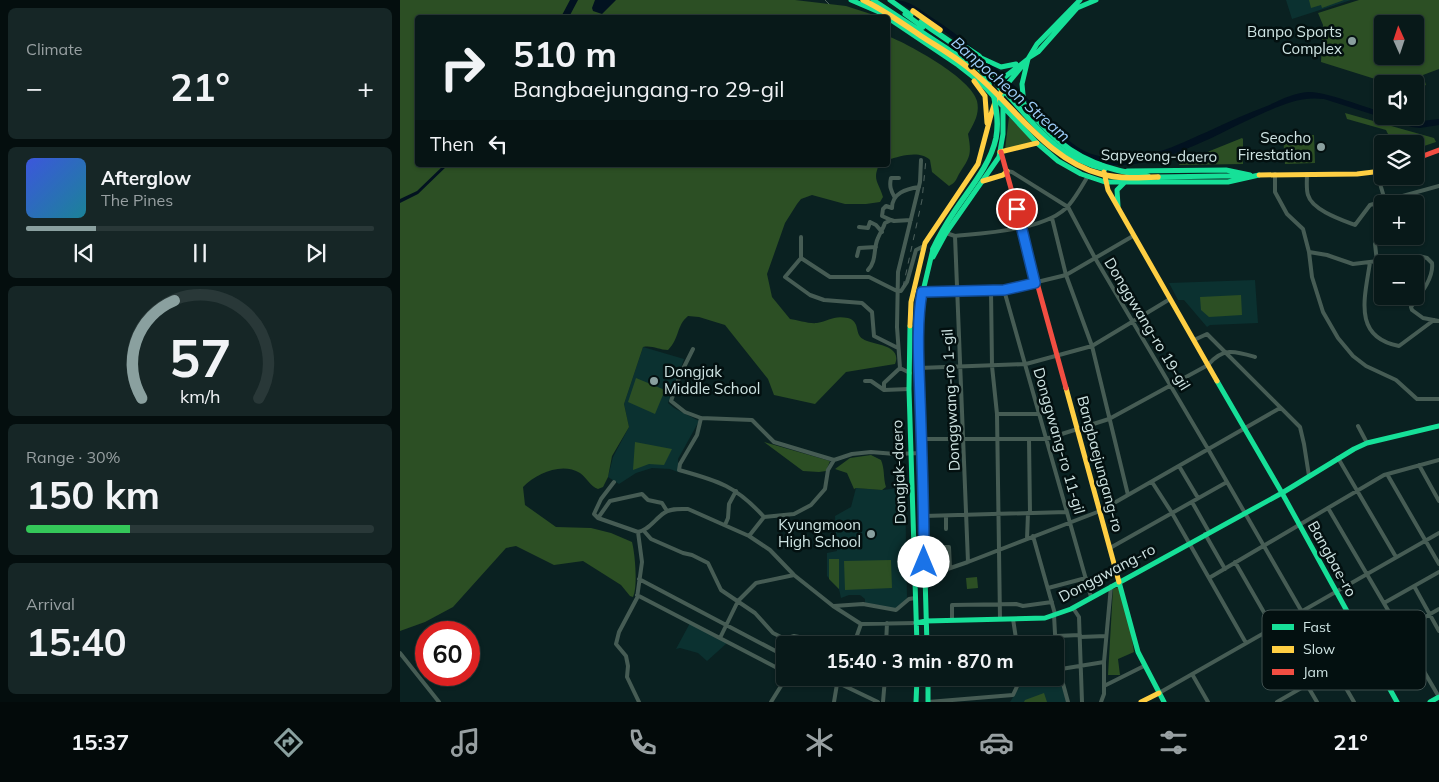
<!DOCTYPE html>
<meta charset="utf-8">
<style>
:root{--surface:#081919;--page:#162626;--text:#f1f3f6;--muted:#98a0a2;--line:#293838;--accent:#8aa09f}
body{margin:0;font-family:Mulish,sans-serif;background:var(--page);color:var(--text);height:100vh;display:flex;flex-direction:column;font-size:19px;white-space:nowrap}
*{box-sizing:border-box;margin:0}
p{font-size:16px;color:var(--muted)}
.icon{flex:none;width:28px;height:28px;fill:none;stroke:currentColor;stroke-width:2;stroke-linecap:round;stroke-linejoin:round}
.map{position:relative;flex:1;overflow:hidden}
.sheet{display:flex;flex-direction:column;gap:8px;padding:8px;background:#040e0e;width:400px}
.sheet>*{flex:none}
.top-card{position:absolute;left:15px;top:15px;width:475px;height:152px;border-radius:5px;box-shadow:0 1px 4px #0004,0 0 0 1px var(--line);background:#081919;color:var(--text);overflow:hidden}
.needle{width:32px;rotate:357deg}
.buttons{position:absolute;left:974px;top:15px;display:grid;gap:10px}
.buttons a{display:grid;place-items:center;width:50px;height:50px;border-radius:5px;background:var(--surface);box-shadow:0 1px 4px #0004,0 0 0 1px var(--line);font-size:25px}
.speed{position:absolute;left:15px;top:621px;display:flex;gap:10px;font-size:25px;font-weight:700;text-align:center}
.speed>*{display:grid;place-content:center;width:65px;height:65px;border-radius:50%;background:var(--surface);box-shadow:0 1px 4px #0004,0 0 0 1px var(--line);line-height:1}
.speed .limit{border:8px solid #d22;background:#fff;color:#111}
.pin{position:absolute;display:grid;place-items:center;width:42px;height:42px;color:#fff;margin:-21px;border:2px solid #fff;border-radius:50%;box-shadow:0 1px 5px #0007}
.me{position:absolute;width:55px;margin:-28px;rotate:0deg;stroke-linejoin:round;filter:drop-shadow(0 0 4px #0008)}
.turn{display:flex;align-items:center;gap:18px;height:105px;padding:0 15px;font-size:22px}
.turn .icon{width:65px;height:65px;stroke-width:2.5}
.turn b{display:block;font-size:35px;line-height:42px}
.then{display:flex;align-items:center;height:48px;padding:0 15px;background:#0003;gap:10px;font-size:19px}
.big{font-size:38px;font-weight:700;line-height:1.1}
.sheet .tile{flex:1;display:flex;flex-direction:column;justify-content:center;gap:8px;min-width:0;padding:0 18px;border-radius:8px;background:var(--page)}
.sheet .dial{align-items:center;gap:0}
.dial svg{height:130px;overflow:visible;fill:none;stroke:var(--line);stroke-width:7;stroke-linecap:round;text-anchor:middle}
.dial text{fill:var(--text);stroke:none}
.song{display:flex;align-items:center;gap:15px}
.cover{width:60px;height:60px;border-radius:8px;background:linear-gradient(135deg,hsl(230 70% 55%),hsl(190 70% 35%))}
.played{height:5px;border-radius:2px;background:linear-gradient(90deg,var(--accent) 20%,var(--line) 20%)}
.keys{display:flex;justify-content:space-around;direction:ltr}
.heat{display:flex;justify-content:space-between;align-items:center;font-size:28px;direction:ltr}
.charge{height:8px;border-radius:4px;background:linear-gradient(90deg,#34c759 30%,var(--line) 0)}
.trip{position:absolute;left:376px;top:636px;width:288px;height:50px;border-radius:5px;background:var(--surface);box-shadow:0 1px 4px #0004,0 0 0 1px var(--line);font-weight:700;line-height:50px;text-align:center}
.tab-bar{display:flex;height:80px;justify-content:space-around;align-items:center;background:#030a0a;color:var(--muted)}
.tab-bar .icon{width:35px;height:35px}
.tab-bar .on{color:var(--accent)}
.tab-bar b{font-size:22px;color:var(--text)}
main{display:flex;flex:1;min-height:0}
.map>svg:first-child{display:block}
</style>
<main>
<section class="sheet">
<div class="tile"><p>Climate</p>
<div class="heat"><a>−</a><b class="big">21°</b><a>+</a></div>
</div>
<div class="tile">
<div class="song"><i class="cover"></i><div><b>Afterglow</b><p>The Pines</p></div></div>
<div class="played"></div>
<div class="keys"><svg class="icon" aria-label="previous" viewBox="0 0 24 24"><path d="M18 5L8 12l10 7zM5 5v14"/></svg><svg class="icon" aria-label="pause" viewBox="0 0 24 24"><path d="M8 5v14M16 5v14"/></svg><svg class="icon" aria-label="next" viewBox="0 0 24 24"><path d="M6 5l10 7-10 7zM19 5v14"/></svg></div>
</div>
<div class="tile dial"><svg viewBox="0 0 100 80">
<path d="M14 69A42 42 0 1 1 86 69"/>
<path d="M14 69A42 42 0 0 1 34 9" stroke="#8aa09f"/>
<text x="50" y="56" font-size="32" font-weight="700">57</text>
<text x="50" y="72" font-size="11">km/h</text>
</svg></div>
<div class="tile"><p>Range · 30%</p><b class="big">150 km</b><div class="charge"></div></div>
<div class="tile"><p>Arrival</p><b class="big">15:40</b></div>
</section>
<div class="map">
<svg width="1039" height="702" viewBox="0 0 1039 702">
<rect width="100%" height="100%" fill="#0a2121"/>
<path fill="#0b3130" d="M886 0H951L892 19Z
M855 280 858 323 810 325 807 327 784 300H778L769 283Z
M243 347 284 359 268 403 274 408 299 421 278 459V472L270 469 252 468 236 473 219 484 208 477 213 457 229 427 224 404Z
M505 487 507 598 497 609 465 603V599L460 595H449L441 598 439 589 427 576V553L437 551 435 516 451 507 456 488 483 490Z
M290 623 327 643 307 661 298 653 280 648 276 649Z
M655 672H657L667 702H610L625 678H655Z"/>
<path fill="#2c4f24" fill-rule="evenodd" d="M0 0H395L446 6 477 16 478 17 18 18 17 54H14V79L18 81V165H479C472 180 479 183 483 197L480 202 466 204H445L412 195 401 199 397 204 385 223 367 274 372 297 390 319C398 320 409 324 417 323 429 321 433 315 448 318 461 322 454 334 463 339 471 345 503 344 495 364L446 372 415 404 374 395 368 379 325 325 299 317 288 316C276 326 280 338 268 350 259 350 252 345 243 347L224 404 229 427 212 456 208 477 203 487 198 489C190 486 187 478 180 473 162 462 137 473 123 487L125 505 156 527 191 528 211 533 232 542C235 553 238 587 233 597L230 596 221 585 183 561 154 565 116 546 106 548 53 607 25 622 0 631Z
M909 0H944L922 8 921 5 911 8Z
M959 0H1039V69L1023 75 1026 85 1015 89V84H991L921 62 923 25 918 13ZM982 24H1015V56H982Z
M488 36C510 45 571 78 577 101 580 114 574 123 568 134 572 155 570 157 559 174 556 180 555 183 549 186L532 172 530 160C520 150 500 156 488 160Z
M945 113 1034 138 1036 142 1015 149V144H993L986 130 947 119Z
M609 117 634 142 605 149Z
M914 135 915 163 885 164 883 136Z
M842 138 843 139V164L779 165 780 163Z
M841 295 842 315 809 317 801 310 800 297Z
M236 378 265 390 255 414 228 402Z
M235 442 272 449 264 465 249 464 233 470Z
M364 442 430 461 426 471 419 472 403 471Z
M471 455 481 460C485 470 483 477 486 487L482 490 456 488 454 489 447 473 435 469 450 458Z
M429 559H439V589L429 579Z
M491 560 492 588 445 590 444 561Z
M577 577 578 588 567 589 566 578Z
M721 586 728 612 734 652 718 659 720 675H708L713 589Z
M644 693 647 702H624L625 700Z"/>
<path fill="#021220" d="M170 0H178L169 17H161Z
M195 0H216L202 14 193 11 192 8Z
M494 0C509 0 519 9 531 17 567 40 599 70 629 100 648 119 669 148 695 155 736 167 775 146 811 130 830 121 848 113 867 106 880 100 895 92 910 92 927 92 964 107 982 112V116H995L1013 122 1039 119V125L1020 128 1012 127 924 99C899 96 882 105 859 115 814 135 737 183 688 158 671 149 657 135 643 122 623 103 604 83 584 64 557 39 526 17 494 0Z
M44 165H48L18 194 0 203V199L17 191Z"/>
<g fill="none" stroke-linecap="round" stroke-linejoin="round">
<path stroke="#465c54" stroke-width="4" d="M607 171 612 172 668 207 695 258 808 449 954 702
M978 172 981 187 986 204
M875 174V192L887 214 903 229 909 252 912 277 923 312 938 338 953 356 966 366 996 380 1017 399H1039
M907 174C907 181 906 189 908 195 912 210 942 220 955 225L970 205 1039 186
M495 198C491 191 489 186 491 178H499
M652 218 666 275 692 346 728 495
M491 220 482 216 483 209 486 206 492 208C492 193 506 189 519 187
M459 227 468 228 470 222 476 225 482 232
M546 233 555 236C586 233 648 230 669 205 676 197 682 186 688 176
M555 236 568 562
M401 237V258L430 277H469L497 291
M909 252 927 255 953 264 1019 256 1027 258 1032 263C1034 278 1020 295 1011 307L1012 310 1023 318 1039 321
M457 256 459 248 476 247
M401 258 385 277 410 295 424 300 462 303 472 312 474 336 498 348
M970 262C965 297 952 337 999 346L1034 320
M977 262 975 244 982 227
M468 270C477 261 473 248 478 238 480 233 483 229 485 223L491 220 494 221 511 220
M604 290 691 597
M497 291H501L507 282 516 250 524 246
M591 291 592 366 597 414 600 619
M522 292 604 290 666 275 733 236
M794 340 807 334 900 427 904 444 909 476
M293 349 280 375 271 401 285 412 301 418 352 420 374 442 434 460
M500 368 484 383V390L509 389
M519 368 626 364 692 346 770 299
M510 373 500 368 497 327 498 272 520 182 521 160
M465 381H471L484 390
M597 414H639
M301 418 297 435 280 464 279 470C319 481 336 486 364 517
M958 426 967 443
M522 439H646L709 419 808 365C823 347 835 351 855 357
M629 439 630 513
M938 458 996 557
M434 460 452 454 471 452 495 454 522 453
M1019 465 1039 501
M779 466 798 498
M987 474 1039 564
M214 482 201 499 194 514 198 518 238 532 242 562 237 598 219 632 216 644 226 656 228 666 227 677 239 702
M752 482 772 513 846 643
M792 502 809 532
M928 508 1039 697
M524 516 667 512
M546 516V529
M364 517 394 514 411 505 425 489 428 470 434 460
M198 518 210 501 242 494 248 500 262 503 267 511
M325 525 328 518 329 504 336 491
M244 531 251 539 283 553 292 555 308 563 321 590 355 613 373 633 385 639 394 636 434 644 456 638 461 624
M238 532C249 530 255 519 264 513 271 508 280 509 288 509L349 536 370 550 394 575 433 606 461 624 516 623
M805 534 825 569
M349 536 364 517
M633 536 655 614
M627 539 628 513
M524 547H549L550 568
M710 548 827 482
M835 562 873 628
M524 577 568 562 700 511 880 408
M809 578 984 475 1039 460
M239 579 385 656
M1014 586 1039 631
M648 588 686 578
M237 595 385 672
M984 603 1039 572
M434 606 463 604 496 610 509 599 515 598
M673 608 679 617 682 702
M654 615 657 670
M613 619 617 645
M552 620V605L616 604 623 606 652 602
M656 636 680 635
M680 637 706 636
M320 638 338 601 356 583 394 575
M486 645 487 623
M0 653 39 702
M659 669 668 702
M655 670 704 662
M792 674 808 702
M428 678 478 702
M907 685 917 702
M704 686 744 666
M759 693 1039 533
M371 702 386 678
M434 702 438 678
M483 702 485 678
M528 702 613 695 621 678
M701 702 704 694V662L711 586
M877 702 1039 609"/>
<path stroke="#16e098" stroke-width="5" d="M451 0 479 12 487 18
M473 0 574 66
M490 0 511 15
M505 14 523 27
M488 18 558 65 581 83 637 143 658 161 681 174 705 182H828L859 175
M579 57 601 67 616 64
M630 57 638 52 677 8 696 0
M588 71 602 91V95
M597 83 628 59
M604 88 628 59 637 44 680 0
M602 91 605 92C636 126 657 158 705 169
M624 105 622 84 628 59
M727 171 826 170 850 175
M821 176H846
M758 177 821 176
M718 206 717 190 724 183
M533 257 546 233 599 157 603 134V106
M510 326 509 389 517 645
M817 381 882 493 997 702
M719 582 738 652 764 702
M516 623 526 621 645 618 671 609 882 493 954 449 967 443 1039 426
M527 645 519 368V308L533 249
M528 678V702
M516 702 517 678
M1030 702 1039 697"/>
<path stroke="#ffcf43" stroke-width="5" d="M574 81 585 96 587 123
M600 152 637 143
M704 172 708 190 817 381
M859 175 957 174 982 171
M583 181 603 175 607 171
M510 326 511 302 525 243 578 164 592 111 596 99 602 91
M666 388 719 582
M741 702 759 693"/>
<path stroke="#f24e42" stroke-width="5" d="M601 152 666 388
M1015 159 1039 150"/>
<path stroke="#4f625e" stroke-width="1" stroke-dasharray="6 6" stroke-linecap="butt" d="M425 0 433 8
M503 287 522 200 526 159"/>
<path stroke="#16e098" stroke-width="5.5" d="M521 22C549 41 577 59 601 81 619 97 632 115 649 132 676 160 710 171 748 176
M567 48 579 56 582 61
M571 60 582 71 589 84
M533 249C539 236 546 224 554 212 569 189 590 166 596 138 599 122 596 107 593 92"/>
<path stroke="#ffcf43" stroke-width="5.5" d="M463 0C484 10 502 23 521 36 541 49 563 61 580 78 618 111 650 161 701 174 720 179 739 178 758 177
M513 11 540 30"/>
</g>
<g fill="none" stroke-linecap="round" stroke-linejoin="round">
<defs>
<path id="route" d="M524 562C524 508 522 453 520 399 519 365 516 326 522 292L604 290 635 283 617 209"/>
</defs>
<use href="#route" stroke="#114b97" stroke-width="12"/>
<use href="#route" stroke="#1a73e8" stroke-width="9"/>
</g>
<g fill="#8aa09f" stroke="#031010" stroke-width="2">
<circle cx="952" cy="41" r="5"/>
<circle cx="921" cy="147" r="5"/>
<circle cx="254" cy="381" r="5"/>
<circle cx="471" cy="534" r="5"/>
</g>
<g text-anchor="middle" stroke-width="5" stroke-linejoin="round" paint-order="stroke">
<g font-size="15" fill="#cfe4e3" stroke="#031010" text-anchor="end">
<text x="942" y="37">Banpo Sports<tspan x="942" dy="17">Complex</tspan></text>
<text x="911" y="143">Seocho<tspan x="911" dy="17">Firestation</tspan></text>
<text x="264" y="377" text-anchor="start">Dongjak<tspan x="264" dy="17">Middle School</tspan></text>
<text x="461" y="530">Kyungmoon<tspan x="461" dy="17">High School</tspan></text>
</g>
<g font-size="15" fill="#cfe4e3" stroke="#031010">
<text transform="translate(759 156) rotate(1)" y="5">Sapyeong-daero</text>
<text transform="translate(747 324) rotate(59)" y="5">Donggwang-ro 19-gil</text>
<text transform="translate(551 400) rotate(-93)" y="5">Donggwang-ro 1-gil</text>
<text transform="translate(659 441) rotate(74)" y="5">Donggwang-ro 11-gil</text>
<text transform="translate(700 464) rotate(75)" y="5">Bangbaejungang-ro</text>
<text transform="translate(499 472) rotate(-92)" y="5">Dongjak-daero</text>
<text transform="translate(932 559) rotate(61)" y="5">Bangbae-ro</text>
<text transform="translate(707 573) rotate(-28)" y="5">Donggwang-ro</text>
</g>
<g font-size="16" font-style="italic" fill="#9ecefa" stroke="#031010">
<text transform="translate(611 89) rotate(41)" y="6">Banpocheon Stream</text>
</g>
</g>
<rect x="862" y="610" width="164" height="80" rx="8" fill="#031010" stroke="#40504f" stroke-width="1"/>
<rect x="872" y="624" width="22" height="6" fill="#16e098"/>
<rect x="872" y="646" width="22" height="7" fill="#ffcf43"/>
<rect x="872" y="669" width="22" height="6" fill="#f24e42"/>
<g font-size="14" fill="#cfe4e3">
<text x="903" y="632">Fast</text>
<text x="903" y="654">Slow</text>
<text x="903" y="677">Jam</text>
</g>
</svg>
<div class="buttons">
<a><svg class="needle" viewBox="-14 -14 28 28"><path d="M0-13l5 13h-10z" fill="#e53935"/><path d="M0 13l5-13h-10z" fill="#98a0a2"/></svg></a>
<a><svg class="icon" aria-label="sound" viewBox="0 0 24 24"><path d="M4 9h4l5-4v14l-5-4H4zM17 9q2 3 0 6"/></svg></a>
<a><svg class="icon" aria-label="layers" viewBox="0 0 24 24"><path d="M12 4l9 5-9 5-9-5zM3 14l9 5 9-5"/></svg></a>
<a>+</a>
<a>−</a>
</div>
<div class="speed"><div class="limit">60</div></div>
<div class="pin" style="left:617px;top:209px;background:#d93025"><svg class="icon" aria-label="arrive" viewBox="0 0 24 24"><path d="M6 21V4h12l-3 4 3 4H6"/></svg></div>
<svg class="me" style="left:524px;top:562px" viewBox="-20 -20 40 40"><circle r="19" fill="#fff"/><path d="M0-13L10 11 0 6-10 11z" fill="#1a73e8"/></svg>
<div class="trip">15:40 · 3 min · 870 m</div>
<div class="top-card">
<div class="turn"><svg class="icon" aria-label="right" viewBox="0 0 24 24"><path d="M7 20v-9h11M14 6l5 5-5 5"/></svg><div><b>510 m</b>Bangbaejungang-ro 29-gil</div></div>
<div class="then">Then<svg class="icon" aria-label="left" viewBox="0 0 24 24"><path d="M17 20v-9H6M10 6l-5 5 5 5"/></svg></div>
</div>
</div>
</main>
<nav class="tab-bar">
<b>15:37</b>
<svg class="icon on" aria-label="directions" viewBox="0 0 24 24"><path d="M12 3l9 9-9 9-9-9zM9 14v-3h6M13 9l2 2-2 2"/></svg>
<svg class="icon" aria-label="music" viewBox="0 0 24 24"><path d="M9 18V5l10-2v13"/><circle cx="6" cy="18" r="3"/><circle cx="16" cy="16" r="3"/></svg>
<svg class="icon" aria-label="phone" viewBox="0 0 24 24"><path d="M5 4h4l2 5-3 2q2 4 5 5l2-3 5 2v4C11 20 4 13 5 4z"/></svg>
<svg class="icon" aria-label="climate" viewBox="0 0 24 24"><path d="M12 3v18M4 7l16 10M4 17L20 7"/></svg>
<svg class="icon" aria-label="car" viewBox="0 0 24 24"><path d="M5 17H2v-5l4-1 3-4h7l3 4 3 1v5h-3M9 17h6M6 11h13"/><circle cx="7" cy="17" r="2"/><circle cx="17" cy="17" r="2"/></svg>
<svg class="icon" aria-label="filters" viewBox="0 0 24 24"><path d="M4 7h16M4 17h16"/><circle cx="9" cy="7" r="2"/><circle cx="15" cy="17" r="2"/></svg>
<b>21°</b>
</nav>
